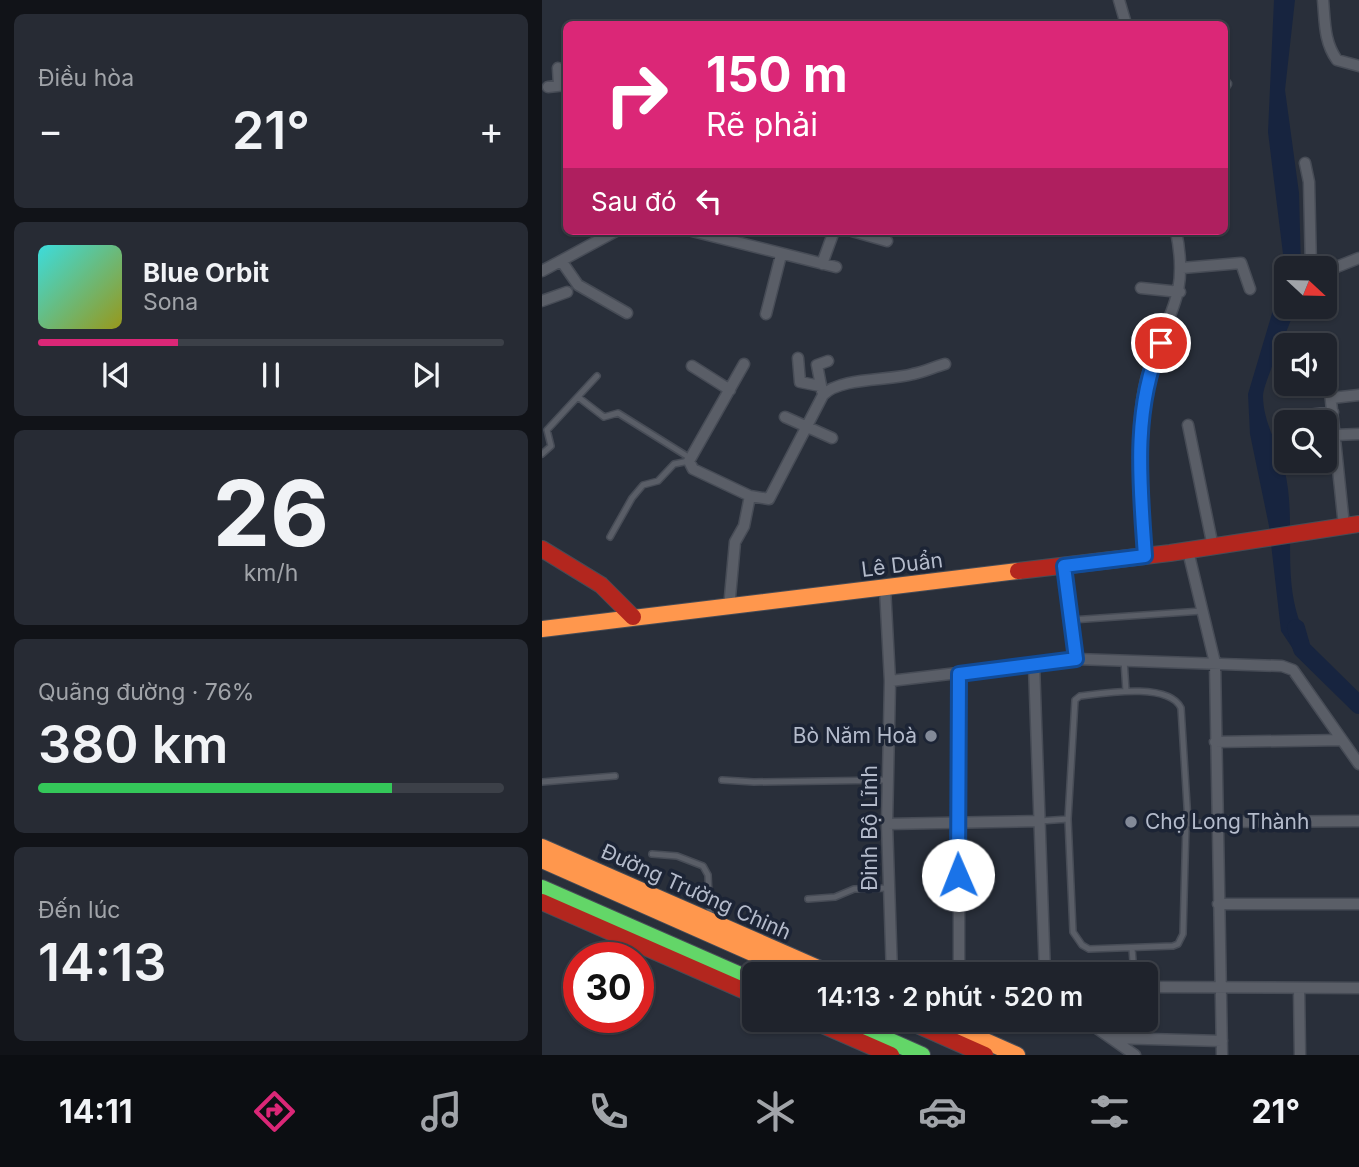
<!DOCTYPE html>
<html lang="vi">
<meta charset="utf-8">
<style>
:root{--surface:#1f232c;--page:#272b34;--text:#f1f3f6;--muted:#a1a4a9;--line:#3c4048;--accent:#db2777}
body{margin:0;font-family:Inter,sans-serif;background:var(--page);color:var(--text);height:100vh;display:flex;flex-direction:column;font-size:26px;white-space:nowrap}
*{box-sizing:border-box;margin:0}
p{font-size:23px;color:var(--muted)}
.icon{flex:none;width:38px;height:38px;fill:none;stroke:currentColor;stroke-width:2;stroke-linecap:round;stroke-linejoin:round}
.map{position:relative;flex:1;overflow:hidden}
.side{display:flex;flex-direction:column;gap:14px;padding:14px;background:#111318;width:542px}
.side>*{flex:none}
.hud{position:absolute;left:21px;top:21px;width:665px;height:214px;border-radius:10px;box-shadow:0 2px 5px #0004,0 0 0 2px var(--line);background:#db2777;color:#fff;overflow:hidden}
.needle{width:46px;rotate:112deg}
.controls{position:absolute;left:732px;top:256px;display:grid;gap:14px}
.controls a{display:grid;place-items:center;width:63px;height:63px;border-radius:10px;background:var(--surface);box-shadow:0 2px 5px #0004,0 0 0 2px var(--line);font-size:35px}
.speed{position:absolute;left:21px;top:942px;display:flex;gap:14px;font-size:35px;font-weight:700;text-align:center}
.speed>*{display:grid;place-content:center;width:91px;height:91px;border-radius:50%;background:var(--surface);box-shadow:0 2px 5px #0004,0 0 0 2px var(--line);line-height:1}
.speed .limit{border:10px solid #d22;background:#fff;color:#111}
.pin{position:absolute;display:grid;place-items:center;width:60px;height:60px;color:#fff;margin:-30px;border:4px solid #fff;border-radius:50%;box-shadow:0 2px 7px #0007}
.me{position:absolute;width:77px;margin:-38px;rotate:359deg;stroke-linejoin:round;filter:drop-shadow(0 0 5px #0008)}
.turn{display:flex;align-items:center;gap:24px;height:147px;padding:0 28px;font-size:32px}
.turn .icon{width:91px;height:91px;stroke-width:2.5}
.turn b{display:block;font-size:49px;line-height:60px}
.then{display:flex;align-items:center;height:66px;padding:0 28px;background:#0003;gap:14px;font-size:26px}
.big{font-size:52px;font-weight:600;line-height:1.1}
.side .widget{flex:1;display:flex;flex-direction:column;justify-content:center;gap:10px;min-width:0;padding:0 24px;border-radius:10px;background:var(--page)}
.side .dial{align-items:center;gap:0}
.dial b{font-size:91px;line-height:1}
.song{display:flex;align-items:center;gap:21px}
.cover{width:84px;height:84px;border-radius:10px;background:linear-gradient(135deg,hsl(180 70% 55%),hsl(60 70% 35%))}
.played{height:7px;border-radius:4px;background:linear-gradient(90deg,var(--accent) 30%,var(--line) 30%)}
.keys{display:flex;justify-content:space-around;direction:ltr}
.heat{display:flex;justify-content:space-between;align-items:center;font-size:38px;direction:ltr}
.charge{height:10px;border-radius:5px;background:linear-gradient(90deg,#34c759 76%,var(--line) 0)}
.trip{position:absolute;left:200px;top:962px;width:416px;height:70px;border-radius:10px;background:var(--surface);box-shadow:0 2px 5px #0004,0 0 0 2px var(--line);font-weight:600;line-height:70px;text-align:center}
.menu{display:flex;height:112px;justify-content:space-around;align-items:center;background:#0c0e12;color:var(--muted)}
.menu .icon{width:49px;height:49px}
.menu .active{color:var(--accent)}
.menu b{font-size:32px;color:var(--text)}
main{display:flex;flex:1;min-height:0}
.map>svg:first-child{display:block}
</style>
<main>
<section class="side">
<div class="widget"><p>Điều hòa</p>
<div class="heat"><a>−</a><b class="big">21°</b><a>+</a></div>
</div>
<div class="widget">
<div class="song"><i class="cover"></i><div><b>Blue Orbit</b><p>Sona</p></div></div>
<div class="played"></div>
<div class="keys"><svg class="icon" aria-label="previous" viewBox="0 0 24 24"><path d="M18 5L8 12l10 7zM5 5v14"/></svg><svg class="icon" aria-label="pause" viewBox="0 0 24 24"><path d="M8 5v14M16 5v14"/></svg><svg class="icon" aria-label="next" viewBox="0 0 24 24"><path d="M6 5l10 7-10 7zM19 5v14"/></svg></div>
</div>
<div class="widget dial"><b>26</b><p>km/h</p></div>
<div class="widget"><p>Quãng đường · 76%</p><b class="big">380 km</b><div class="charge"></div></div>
<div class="widget"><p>Đến lúc</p><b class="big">14:13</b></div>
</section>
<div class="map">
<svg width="817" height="1055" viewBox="0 0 817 1055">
<rect width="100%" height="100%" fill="#292f3a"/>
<path fill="#17243f" d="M732 0H753L743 90 757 193 759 268H744V306H754C748 326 721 383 721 396 721 422 736 444 742 468 757 525 735 588 767 641L755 655 739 631 727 526 708 434 706 394 743 270 726 132Z"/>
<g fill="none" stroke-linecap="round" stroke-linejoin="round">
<path stroke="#17243f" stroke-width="18" d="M754 628 760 649 817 705"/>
<defs>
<path id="lane" d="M36 397 62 417 76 413 148 458
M0 454 9 446 5 430 55 376
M68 537 90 498 101 485 116 481 132 464 147 461
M529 620 660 611
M582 660 584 691
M180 780 212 782 346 780
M0 782 73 776
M498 821 526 819
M646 822 639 708C627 682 562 693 538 696L533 700 526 819 531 932 540 945 547 949 631 946 636 944 641 934 644 824 675 822
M110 854 135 856 161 866 166 875 168 917
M266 899 293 897 312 889 347 888
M590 948 592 975
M569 1038 580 1020"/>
<path id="street" d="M577 0 584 24
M781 0C783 22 782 42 795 60L817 66
M16 68 17 85
M682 84H684
M6 87 24 85
M763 163 767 182 769 268
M150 231 294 267
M310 231 345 241
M20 262 36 285 85 313
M280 264 292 231
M640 268 699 263 708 289
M0 271 74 231
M782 272 817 258
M599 288 638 292
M0 301 25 292
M224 314 239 255
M783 343 802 526
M256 358 258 382 278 386
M202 364 147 461 151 469 208 496
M150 366 188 390
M280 391 275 365 286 361
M790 398 817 395
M243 417 290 438
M750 417 791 412
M646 425 671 547
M792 435 817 434
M646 551 673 663 680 1055
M603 556C599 501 591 434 604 380 620 317 649 304 634 231
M521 566 534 659
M343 588 348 681 345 824 350 975
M187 608 193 542 202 526 208 496 227 499 281 395C298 377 347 381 371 374 382 372 392 367 403 364
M492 665 503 975
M417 674V975
M348 681 534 659 740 666 751 670 817 764
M673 742 800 740
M675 822 817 821
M345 824 498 821
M676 904H817
M604 987 817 988
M757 988 758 1055
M543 1020 593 1055
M569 1038 680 1041"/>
<path id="fast" d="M0 888 212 981
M301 1020 380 1055"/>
<path id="slow" d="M0 629 476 571
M0 847 292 975
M0 860 260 975
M396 1020 475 1055"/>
<path id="jam" d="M0 549 59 585 91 617
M476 571 628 553 817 524
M0 902 212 995
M269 1020 349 1055
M364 1020 443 1055"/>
</defs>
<use href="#lane" stroke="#474c56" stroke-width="8"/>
<use href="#street" stroke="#474c56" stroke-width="13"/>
<use href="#fast" stroke="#474c56" stroke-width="18"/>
<use href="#slow" stroke="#474c56" stroke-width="18"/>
<use href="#jam" stroke="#474c56" stroke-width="18"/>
<use href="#lane" stroke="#5a5e67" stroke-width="5"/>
<use href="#street" stroke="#5a5e67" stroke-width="10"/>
<use href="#fast" stroke="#63d668" stroke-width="16"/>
<use href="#slow" stroke="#ff974d" stroke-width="16"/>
<use href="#jam" stroke="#b3261e" stroke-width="16"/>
</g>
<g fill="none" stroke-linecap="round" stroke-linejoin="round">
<defs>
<path id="route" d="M416 875 417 674 534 659 522 566 603 556C598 485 590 410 619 343"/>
</defs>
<use href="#route" stroke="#114b97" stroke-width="18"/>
<use href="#route" stroke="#1a73e8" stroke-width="12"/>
</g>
<g fill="#838a98" stroke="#1c2435" stroke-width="2.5">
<circle cx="389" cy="736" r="7"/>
<circle cx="589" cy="822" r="7"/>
</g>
<g text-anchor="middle" stroke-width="7" stroke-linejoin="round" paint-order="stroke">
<g font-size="21" fill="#b4bbcb" stroke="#1c2435">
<text transform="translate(360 565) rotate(-7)" y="7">Lê Duẩn</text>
<text transform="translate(328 828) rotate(-90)" y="7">Đinh Bộ Lĩnh</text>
<text transform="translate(154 892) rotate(24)" y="7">Đường Trường Chinh</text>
</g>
<g font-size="21" fill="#b4bbcb" stroke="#1c2435" text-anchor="end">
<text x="375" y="743">Bò Năm Hoà</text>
<text x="603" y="829" text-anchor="start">Chợ Long Thành</text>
</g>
</g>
</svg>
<div class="controls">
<a><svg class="needle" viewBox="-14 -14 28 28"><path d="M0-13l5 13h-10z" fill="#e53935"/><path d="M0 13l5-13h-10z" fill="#a1a4a9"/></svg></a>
<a><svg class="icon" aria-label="sound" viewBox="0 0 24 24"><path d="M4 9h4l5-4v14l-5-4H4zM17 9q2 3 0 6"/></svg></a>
<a><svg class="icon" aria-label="search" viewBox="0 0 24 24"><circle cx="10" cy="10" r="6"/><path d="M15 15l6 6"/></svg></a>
</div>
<div class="speed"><div class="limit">30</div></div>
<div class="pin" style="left:619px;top:343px;background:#d93025"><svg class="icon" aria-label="arrive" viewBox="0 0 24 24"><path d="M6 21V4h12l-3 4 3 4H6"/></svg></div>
<svg class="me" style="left:416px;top:875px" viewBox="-20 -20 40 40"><circle r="19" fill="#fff"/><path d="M0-13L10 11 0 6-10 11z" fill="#1a73e8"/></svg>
<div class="trip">14:13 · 2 phút · 520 m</div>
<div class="hud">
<div class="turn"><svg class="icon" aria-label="right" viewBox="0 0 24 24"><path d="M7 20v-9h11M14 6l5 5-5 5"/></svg><div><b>150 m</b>Rẽ phải</div></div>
<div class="then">Sau đó<svg class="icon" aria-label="left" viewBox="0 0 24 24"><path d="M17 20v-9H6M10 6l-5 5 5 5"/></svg></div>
</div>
</div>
</main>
<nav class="menu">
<b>14:11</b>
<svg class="icon active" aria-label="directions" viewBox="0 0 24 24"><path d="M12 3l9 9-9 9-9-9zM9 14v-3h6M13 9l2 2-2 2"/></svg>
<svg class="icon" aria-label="music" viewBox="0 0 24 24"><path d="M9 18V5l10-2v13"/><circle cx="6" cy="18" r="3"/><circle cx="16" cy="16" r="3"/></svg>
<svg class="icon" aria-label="phone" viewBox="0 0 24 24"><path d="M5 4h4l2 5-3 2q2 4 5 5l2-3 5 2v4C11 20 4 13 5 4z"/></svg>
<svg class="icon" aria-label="climate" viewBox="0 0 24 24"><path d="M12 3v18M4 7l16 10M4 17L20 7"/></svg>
<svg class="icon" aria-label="car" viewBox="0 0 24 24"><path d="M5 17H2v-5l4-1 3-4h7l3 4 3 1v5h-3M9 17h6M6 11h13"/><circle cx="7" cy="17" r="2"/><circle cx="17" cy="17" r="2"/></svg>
<svg class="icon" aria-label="filters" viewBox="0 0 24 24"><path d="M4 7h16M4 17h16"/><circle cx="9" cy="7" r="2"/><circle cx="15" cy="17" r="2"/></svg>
<b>21°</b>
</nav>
